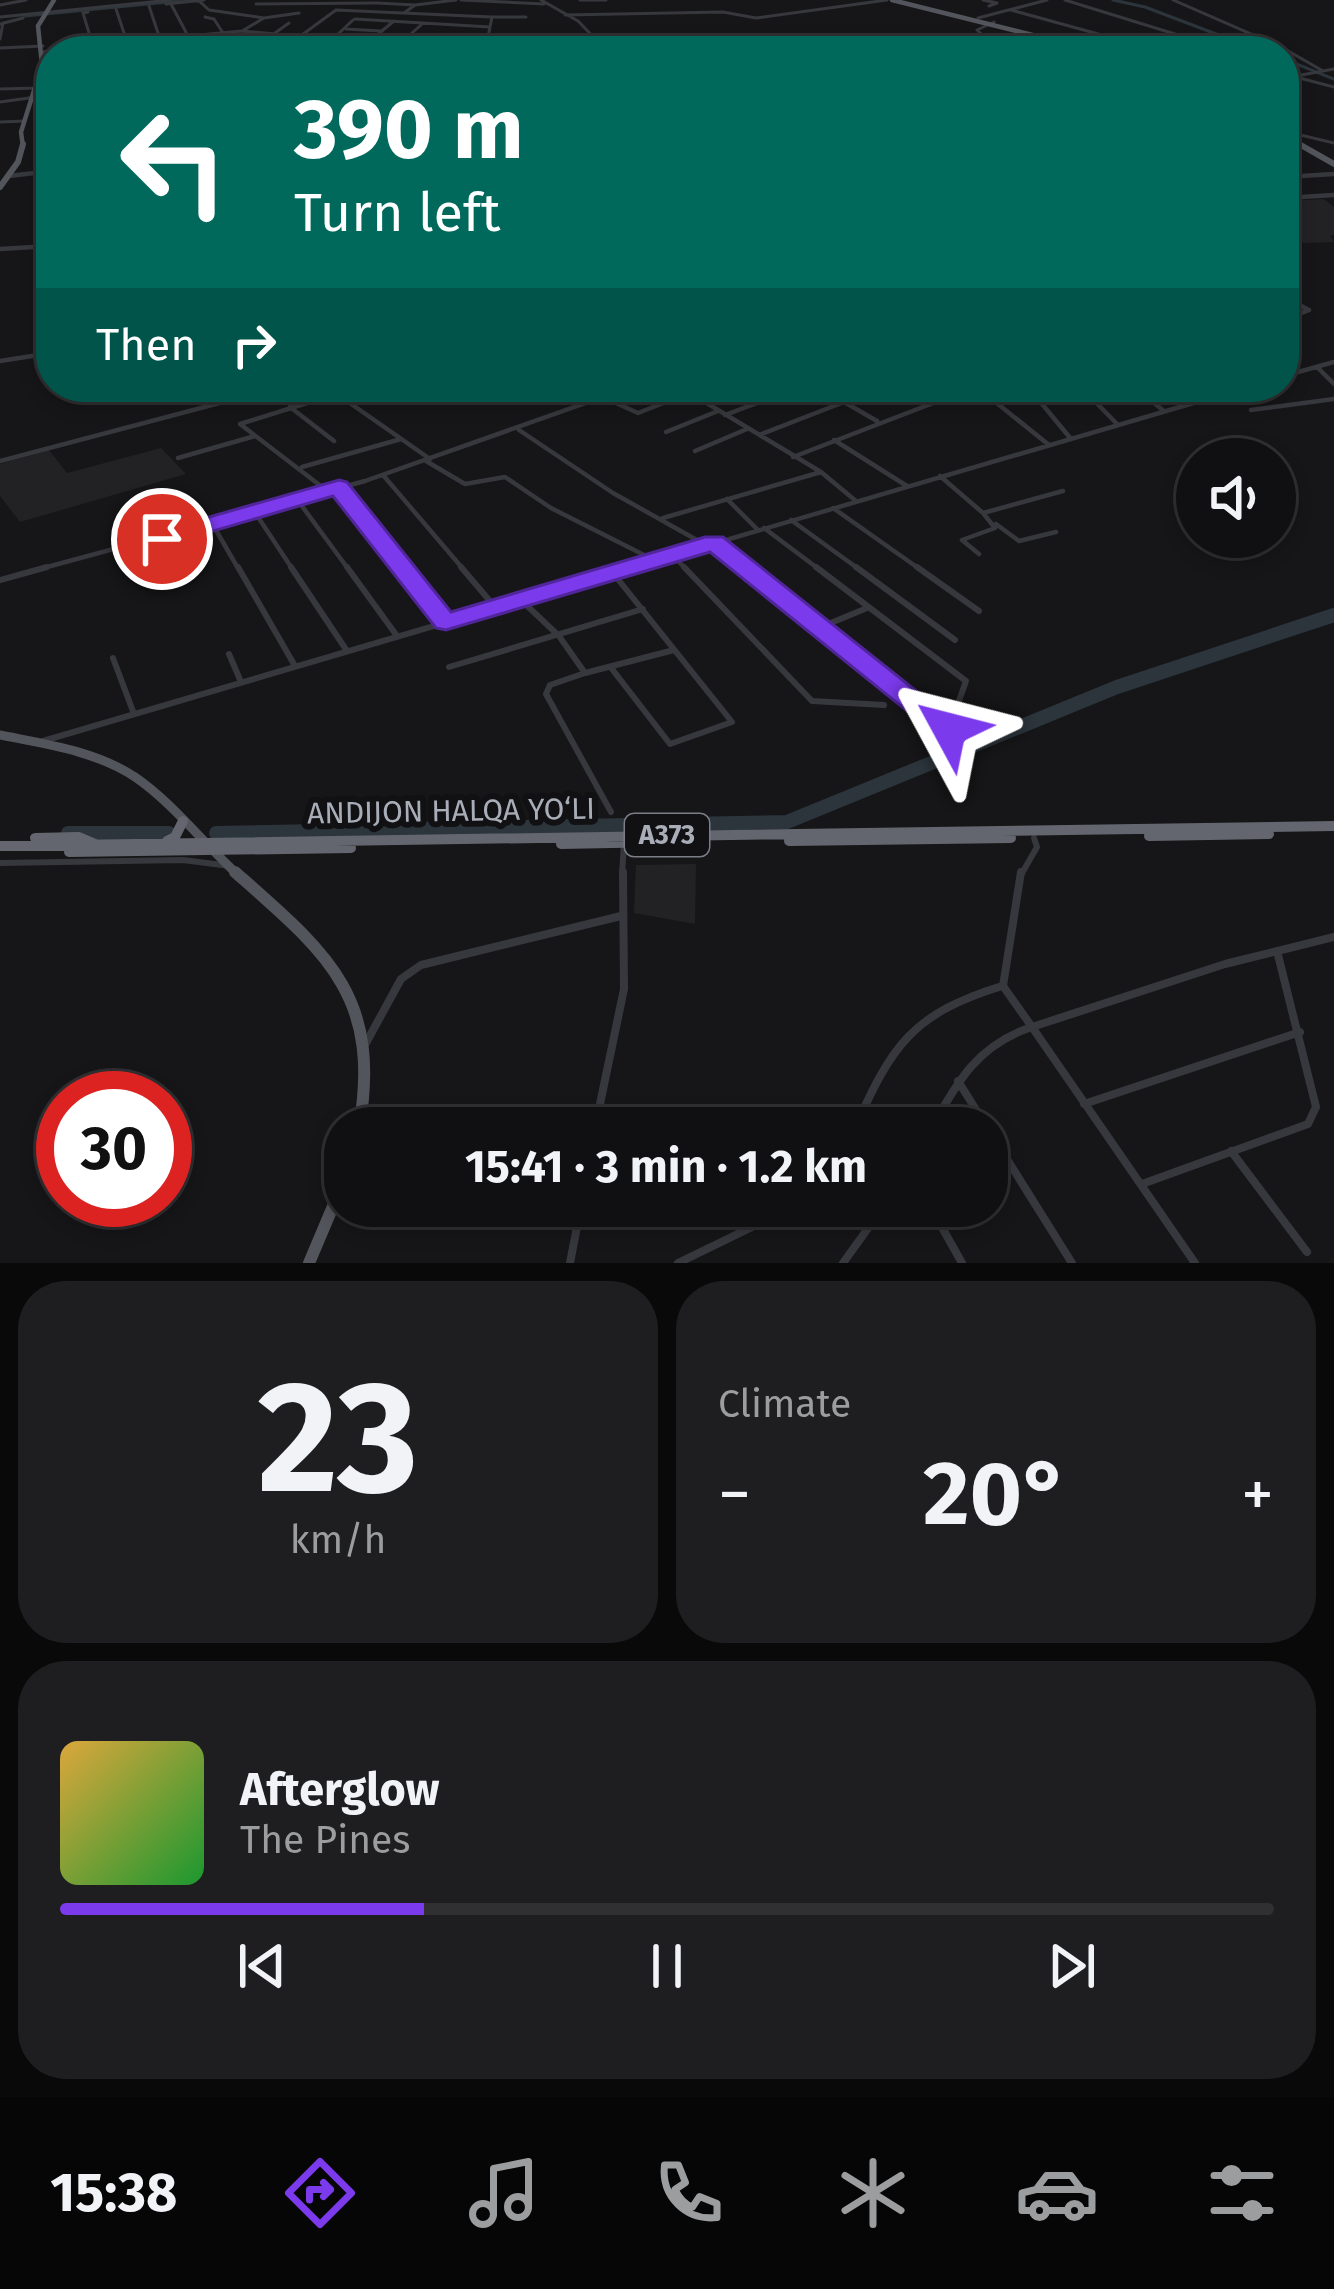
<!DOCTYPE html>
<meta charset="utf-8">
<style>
:root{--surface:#101012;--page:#1e1e20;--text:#f1f3f6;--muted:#9c9d9f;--line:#303032;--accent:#7c3aed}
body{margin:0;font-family:"Fira Sans",sans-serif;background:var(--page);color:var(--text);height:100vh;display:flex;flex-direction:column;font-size:45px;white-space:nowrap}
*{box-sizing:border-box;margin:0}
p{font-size:39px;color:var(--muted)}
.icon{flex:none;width:66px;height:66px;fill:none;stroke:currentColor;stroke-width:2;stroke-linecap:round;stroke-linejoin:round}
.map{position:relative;height:1263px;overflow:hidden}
.side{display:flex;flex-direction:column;gap:18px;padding:18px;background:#09090a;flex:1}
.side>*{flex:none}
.top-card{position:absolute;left:36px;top:36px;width:1263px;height:366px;border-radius:48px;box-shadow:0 6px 18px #0003,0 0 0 3px var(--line);background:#00695c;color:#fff;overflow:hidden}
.buttons{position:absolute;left:1176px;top:438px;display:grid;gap:24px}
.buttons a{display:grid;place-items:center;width:120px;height:120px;border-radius:50%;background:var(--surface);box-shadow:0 6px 18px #0003,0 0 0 3px var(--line);font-size:60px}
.speed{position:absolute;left:36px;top:1071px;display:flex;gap:24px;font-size:60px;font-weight:700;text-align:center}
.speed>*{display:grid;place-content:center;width:156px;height:156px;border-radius:50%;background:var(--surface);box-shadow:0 6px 18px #0003,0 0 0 3px var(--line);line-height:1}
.speed .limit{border:18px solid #d22;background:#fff;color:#111}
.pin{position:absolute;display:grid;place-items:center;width:102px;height:102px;color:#fff;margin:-51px;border:6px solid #fff;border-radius:50%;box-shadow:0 3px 12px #0007}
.me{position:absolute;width:132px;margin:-66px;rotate:308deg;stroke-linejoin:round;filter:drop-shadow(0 0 9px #0008)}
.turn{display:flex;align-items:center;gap:42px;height:252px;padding:0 60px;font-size:54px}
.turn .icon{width:156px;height:156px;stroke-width:2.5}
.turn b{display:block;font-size:84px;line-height:102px}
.then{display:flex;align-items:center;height:114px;padding:0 60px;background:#0003;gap:24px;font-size:45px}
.big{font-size:90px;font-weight:700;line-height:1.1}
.side .card{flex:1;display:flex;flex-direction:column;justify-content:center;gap:18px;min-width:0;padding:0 42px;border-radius:48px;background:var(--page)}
.side .dial{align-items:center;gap:0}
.dial b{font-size:156px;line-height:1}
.song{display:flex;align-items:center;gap:36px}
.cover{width:144px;height:144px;border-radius:18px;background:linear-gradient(135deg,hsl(40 70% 55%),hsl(130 70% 35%))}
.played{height:12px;border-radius:6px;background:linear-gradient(90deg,var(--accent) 30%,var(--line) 30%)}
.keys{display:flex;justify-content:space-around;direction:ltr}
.heat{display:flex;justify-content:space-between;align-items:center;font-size:66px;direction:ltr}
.side .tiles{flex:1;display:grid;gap:18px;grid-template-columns:1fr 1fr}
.card:last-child{grid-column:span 2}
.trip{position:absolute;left:324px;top:1107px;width:684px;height:120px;border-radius:48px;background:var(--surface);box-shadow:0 6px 18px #0003,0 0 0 3px var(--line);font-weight:700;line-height:120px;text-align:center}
.tab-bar{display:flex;height:192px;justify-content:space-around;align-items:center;background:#060607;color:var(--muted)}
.tab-bar .icon{width:84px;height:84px}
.tab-bar .current{color:var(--accent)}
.tab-bar b{font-size:54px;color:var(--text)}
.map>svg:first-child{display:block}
</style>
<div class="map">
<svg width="1334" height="1263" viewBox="0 0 1334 1263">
<rect width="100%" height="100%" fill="#161618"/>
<path fill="#222225" d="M1324 199 1334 207V235L1330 236 1334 242 1304 243 1284 231V201Z
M161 448 186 474 20 522 0 496V464L49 450 67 473Z
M696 864 695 924 634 913 636 865Z"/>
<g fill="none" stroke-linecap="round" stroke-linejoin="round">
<path stroke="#2c353c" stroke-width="3" d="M1113 0 1145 7 1261 51
M25 16 189 0
M1284 59 1334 79"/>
<path stroke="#2c353c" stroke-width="14" d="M68 833H169
M216 833 787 822 1117 687 1334 615"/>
<path stroke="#37383d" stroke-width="3" d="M198 0 209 10 264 18 242 31
M461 0 544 4
M541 0 578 21 607 51
M580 0H606
M983 0 997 3 989 6
M1065 0 1230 51
M1173 0 1283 48 1323 71
M377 3 415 5 404 13
M166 4 204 0
M171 4 188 36
M256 4 376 3
M0 5 26 0
M415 5 456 0
M149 6 162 45
M116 9 128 45
M1011 10 1160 51
M88 12 83 13 93 46
M565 15 723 12 756 18 887 0
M0 17 171 0
M205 17 214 19 223 33
M492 17H526
M264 18 299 13
M978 18 1047 0
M355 19 490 27 487 42 495 46 480 50
M994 22 977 30 991 43 1013 51
M0 24 23 18
M346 29 381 31
M275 33 289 23
M299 37 336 10 492 17 490 27
M332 37 371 40 394 21
M0 39 3 23
M375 40 403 41 421 25
M0 48 43 46
M188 51V36L242 31 319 38
M320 51 353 20
M458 51 480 50
M846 51H856
M42 52 88 45 327 42
M1284 74 1334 87
M1296 76 1334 69
M0 89 39 88
M0 102 36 97
M0 122 25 121
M1284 131 1334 143"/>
<path stroke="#37383d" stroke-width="4.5" d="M9 176 51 171
M1284 177 1334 174
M1284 198 1334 195
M0 249 51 246
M1284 297 1309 310
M1284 320 1309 310
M0 361 51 353
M1317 367 1334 384
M1284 376 1334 362
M327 387 430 459
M680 387 821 472 856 501
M818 387 877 421
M940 387 958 398 979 387
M1028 387 1071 439
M1081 387 1118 425
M1134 387 1164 411
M978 388 1049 445
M696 394 715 387
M605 398 638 413 689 393
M352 402 387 387
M847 404 888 387
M290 407 334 441
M1251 410 1334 399
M725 415 799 387
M519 430 613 493 704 544
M666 432 718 411
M759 435 844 402
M834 440 907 486
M695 451 747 429
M793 457 954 395
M178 458 255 436
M0 461 280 387
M426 461 465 484 505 477 551 508 652 559
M302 467 401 439
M383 475 464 570
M940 476 983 513 1063 491
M339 487 405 570
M326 490 240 424 339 393
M296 498 349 570
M727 499 758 530
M833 508 921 570
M254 511 293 570
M663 518 821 472
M791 520 860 570
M996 524 1019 541 1056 532
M213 525 239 570
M764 528 820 570
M714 543 748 570
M979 554 962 540 995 528 983 513
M672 555 687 570
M36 570 365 481 631 387
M624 570 1248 387"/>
<path stroke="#37383d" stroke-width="6" d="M238 567 295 666
M291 567 347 651
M347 567 397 636
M402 567 445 621
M461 567 495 607
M684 567 812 701 884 705
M745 567 949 729
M816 567 966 681 949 729 963 741
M856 567 955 640
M917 567 979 611
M0 580 47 567
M521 600 559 636 585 673 550 685 546 694 611 812
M821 627 867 608
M229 654 241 682
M113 658 134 714
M449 667 643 609
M612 669 670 744 732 722 613 573
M585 673 674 650
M43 741 635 567
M0 863 183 860 230 866
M622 875 624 843
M1021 875 1037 847 1034 838"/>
<path stroke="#37383d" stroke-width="8" d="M366 1043 401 979 421 965 621 916
M958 1081 1072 1263
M1084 1104 1300 1032
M595 1128 624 989 623 872
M855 1128C892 1045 912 1014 1002 986
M932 1128C957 1081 979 1044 1032 1027L1003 986 1021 872
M1231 1151 1307 1252
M1142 1184 1308 1124 1316 1107 1277 951
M930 1206 962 1263
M570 1263 581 1206
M678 1263 795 1206
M843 1263 884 1206
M1195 1263 1032 1027 1225 964 1334 937"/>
<path stroke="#53555c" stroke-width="4.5" d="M892 0 1097 51
M1284 135 1304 147
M23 147 21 132 42 65 38 26 54 0"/>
<path stroke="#53555c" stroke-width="6" d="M1299 144 1334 164
M0 187 18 162 23 144"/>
<path stroke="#53555c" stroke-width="9" d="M0 735C45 744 96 751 135 777 173 803 204 844 238 875"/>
<path stroke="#53555c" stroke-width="12" d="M235 872C327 953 382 996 359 1128
M309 1263 345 1178"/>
<path stroke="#63666e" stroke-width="10" d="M1149 836 1269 834
M35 838 79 837 93 843
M167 841 175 837 183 821
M789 841 1011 838
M561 844 663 842
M0 846 1334 826
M69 852 351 848"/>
</g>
<path fill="#7c3aed" stroke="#51269a" stroke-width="3" d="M339 480 347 482 451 612 705 537H723L964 729 949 739 938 736 710 552 446 630 436 628 333 496 162 546 150 539 153 533Z"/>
<g text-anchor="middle" stroke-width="12" stroke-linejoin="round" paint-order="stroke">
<rect fill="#111113" stroke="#7b7e86" stroke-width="3" x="625" y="814" width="84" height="42" rx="9"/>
<g font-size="27" font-weight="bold" fill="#a8adb8">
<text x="667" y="844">A373</text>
</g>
<g font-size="30" fill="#a8adb8" stroke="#111113">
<text transform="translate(451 811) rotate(-1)" y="10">ANDIJON HALQA YO‘LI</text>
</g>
</g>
</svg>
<div class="buttons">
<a><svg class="icon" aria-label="sound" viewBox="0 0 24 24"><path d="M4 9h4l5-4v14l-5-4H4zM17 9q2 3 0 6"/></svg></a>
</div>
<div class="speed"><div class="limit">30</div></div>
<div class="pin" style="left:162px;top:539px;background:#d93025"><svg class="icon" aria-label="arrive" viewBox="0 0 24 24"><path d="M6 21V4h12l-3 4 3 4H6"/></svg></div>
<svg class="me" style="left:949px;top:729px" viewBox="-20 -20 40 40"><path d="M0-17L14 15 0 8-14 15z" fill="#7c3aed" stroke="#fff" stroke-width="4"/></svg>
<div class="trip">15:41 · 3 min · 1.2 km</div>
<div class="top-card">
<div class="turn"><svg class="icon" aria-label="left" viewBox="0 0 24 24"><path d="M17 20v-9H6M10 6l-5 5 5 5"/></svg><div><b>390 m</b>Turn left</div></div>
<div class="then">Then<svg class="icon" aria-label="right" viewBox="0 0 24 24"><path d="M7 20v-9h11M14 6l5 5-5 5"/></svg></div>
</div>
</div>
<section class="side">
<div class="tiles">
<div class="card dial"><b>23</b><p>km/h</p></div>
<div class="card"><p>Climate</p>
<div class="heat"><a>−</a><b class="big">20°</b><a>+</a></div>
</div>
<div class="card">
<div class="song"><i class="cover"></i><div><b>Afterglow</b><p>The Pines</p></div></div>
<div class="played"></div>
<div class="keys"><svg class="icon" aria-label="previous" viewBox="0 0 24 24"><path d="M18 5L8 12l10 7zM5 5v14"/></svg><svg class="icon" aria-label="pause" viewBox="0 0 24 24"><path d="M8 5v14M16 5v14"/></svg><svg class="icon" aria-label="next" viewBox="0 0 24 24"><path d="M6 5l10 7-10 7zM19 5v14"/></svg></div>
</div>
</div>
</section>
<nav class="tab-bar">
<b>15:38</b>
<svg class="icon current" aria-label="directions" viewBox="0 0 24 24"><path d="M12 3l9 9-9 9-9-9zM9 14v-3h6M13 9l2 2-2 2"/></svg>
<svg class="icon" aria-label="music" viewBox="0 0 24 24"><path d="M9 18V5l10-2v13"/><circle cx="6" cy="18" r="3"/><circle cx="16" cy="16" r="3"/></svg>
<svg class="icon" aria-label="phone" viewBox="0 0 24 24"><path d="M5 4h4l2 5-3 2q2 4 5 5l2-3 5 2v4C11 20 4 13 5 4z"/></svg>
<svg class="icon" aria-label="climate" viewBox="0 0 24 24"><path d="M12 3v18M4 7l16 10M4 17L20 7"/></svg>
<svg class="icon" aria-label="car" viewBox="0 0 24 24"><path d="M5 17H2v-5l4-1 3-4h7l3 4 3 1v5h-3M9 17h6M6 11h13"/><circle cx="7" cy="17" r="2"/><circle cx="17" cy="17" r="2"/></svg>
<svg class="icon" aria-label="filters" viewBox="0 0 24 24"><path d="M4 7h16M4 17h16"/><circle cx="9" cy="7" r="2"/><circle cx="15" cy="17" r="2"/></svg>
</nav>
